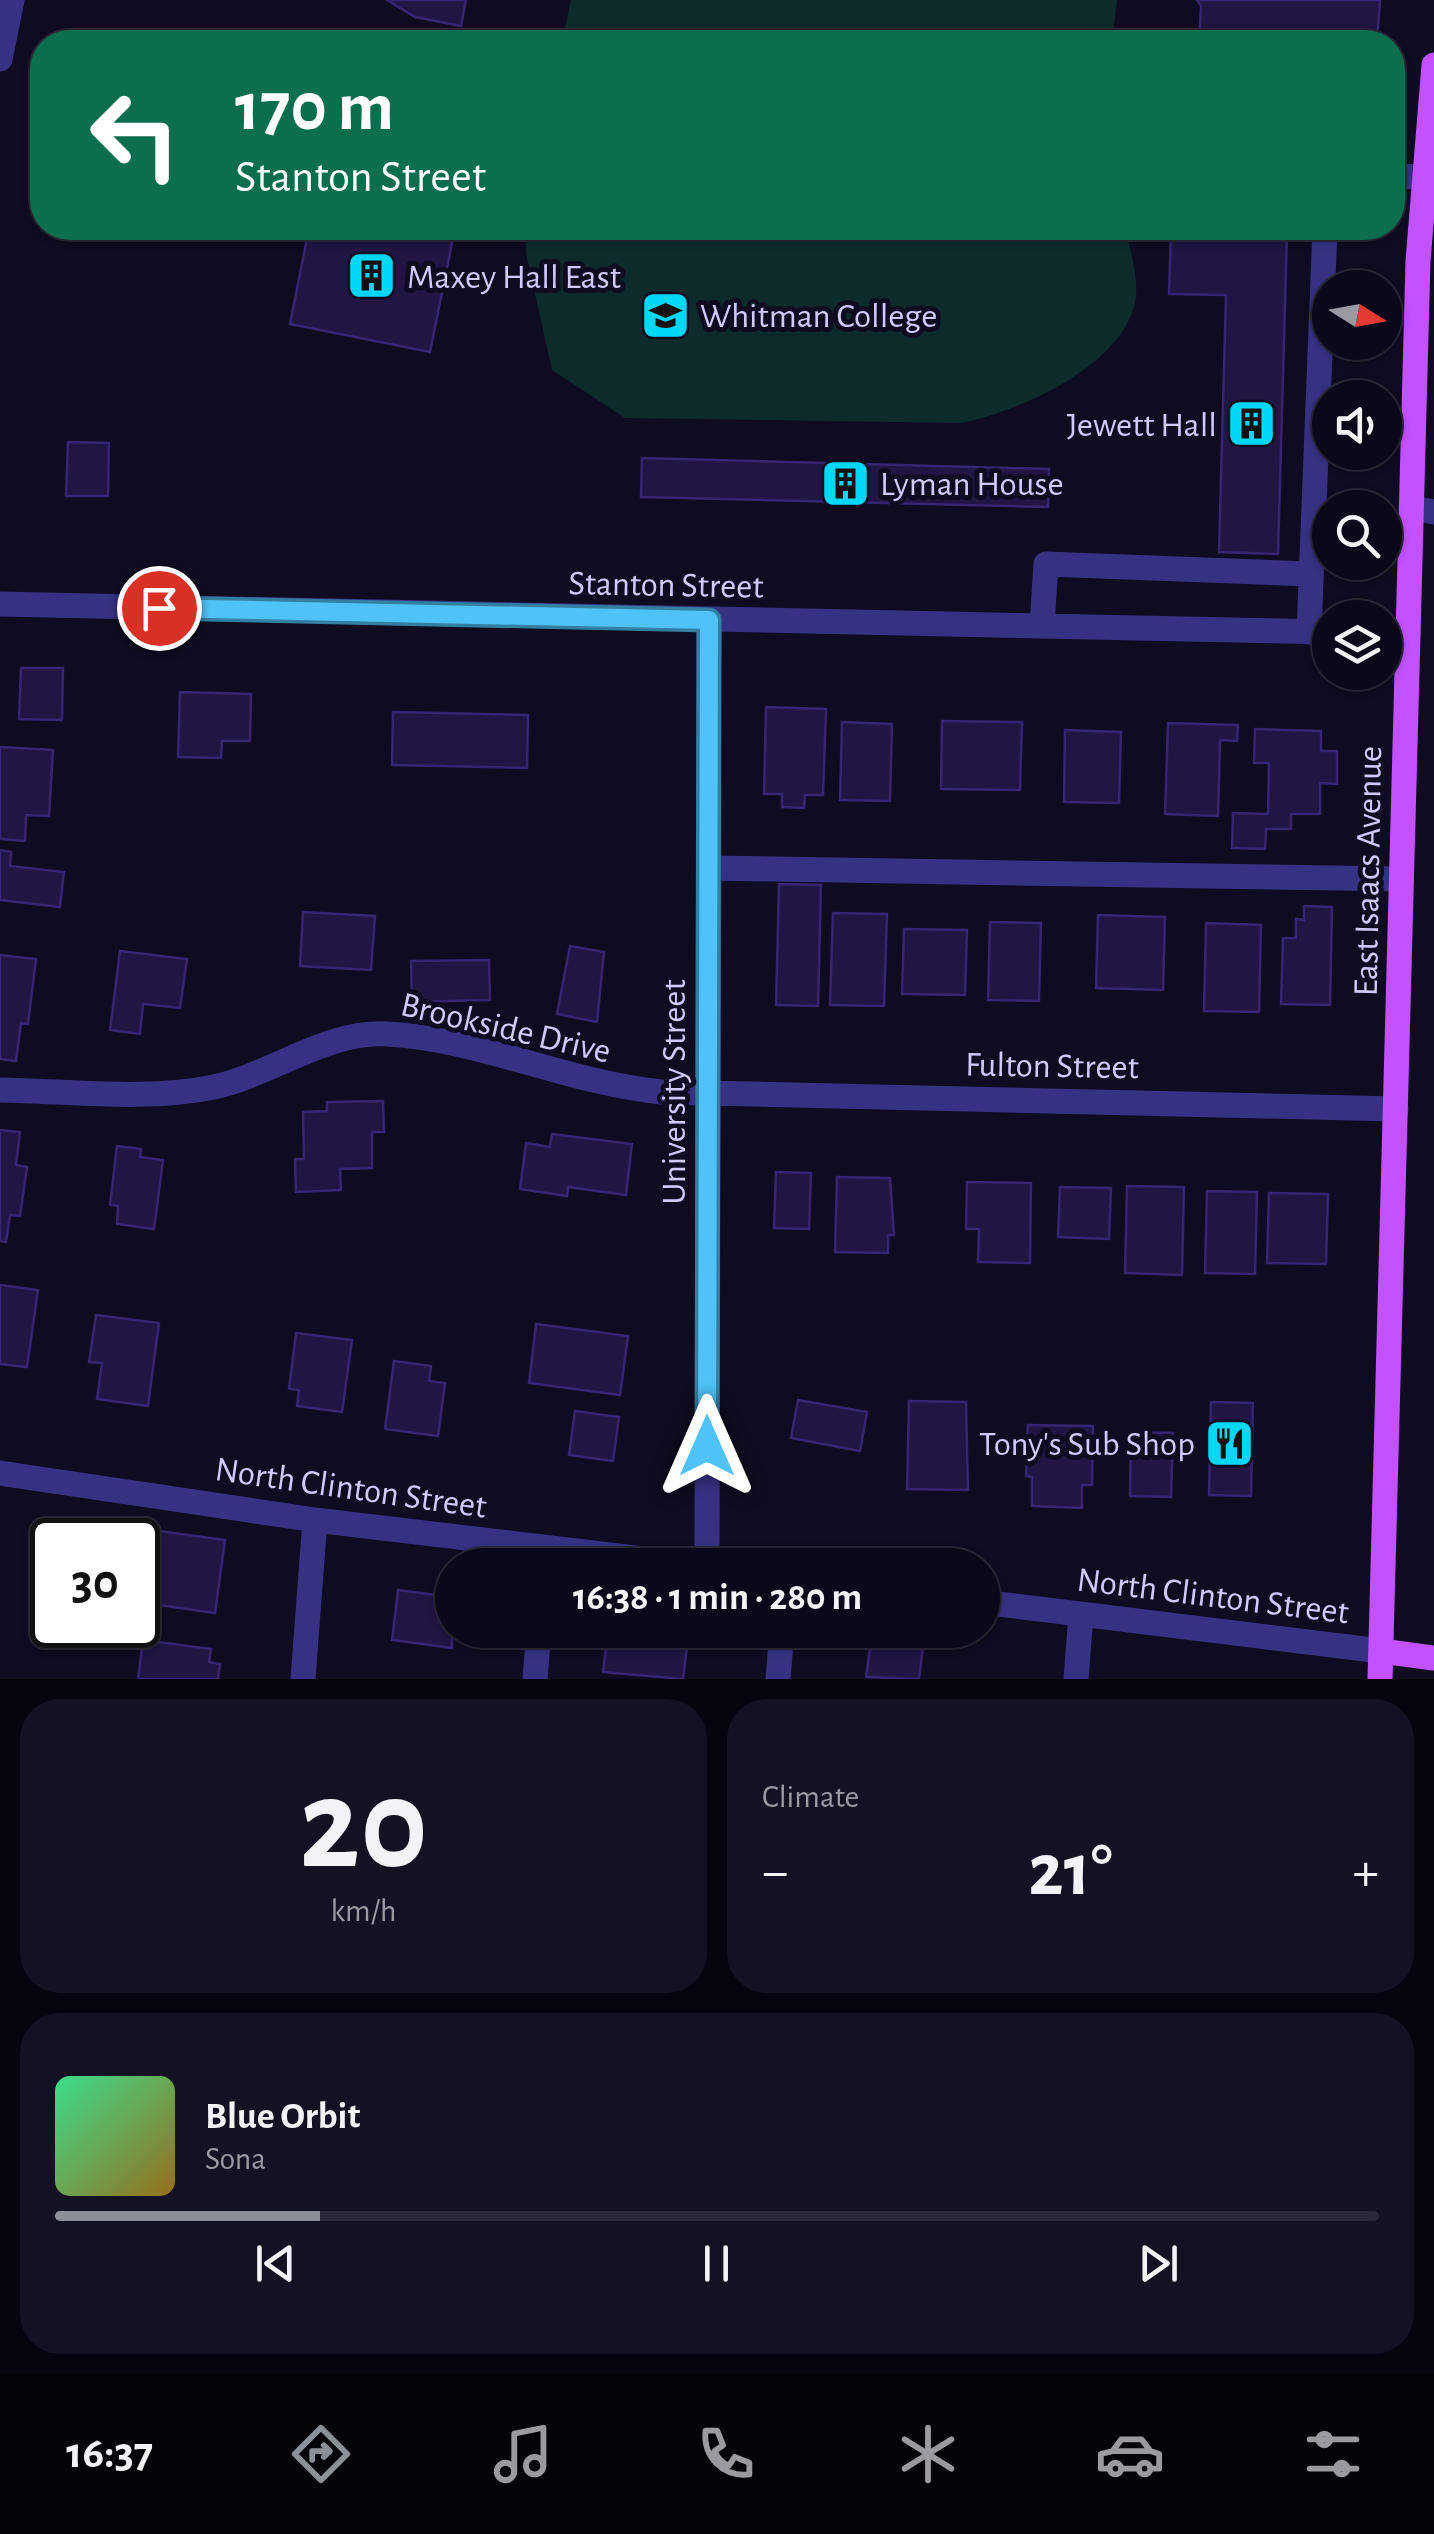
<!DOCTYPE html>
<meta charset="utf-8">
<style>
:root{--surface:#0b0819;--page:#141122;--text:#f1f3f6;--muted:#9a9aa2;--line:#2b2938;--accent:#8c9099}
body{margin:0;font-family:"Alegreya Sans",sans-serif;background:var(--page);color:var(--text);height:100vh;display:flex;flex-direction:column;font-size:38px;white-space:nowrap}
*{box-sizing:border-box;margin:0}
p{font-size:32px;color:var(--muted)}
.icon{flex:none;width:55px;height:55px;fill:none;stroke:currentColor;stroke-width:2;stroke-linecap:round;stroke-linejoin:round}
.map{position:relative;height:1679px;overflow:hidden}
.side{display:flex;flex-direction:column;gap:20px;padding:20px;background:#06040e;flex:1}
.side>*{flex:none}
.guide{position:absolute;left:30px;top:30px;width:1375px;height:210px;border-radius:40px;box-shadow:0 2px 8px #0004,0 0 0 2px var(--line);background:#0b6e4f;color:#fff;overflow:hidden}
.needle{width:65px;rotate:101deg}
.tools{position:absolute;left:1312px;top:270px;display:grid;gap:20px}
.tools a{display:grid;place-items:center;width:90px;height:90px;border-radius:50%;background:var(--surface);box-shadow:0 2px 8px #0004,0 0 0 2px var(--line);font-size:50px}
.speed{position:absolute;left:30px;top:1518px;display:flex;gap:20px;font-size:50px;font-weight:700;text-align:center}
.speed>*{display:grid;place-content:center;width:130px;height:130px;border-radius:50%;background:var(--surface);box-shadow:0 2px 8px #0004,0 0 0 2px var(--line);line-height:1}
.speed .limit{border:5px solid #111;border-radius:15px;background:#fff;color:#111}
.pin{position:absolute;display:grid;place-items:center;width:85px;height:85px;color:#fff;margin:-42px;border:5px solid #fff;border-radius:50%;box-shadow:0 2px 10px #0007}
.me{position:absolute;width:110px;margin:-55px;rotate:0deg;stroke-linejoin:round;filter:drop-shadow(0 0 8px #0008)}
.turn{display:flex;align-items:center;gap:35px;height:210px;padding:0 40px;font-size:45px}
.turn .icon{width:130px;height:130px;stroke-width:2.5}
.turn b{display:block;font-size:70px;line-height:85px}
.big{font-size:75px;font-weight:700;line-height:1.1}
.side .card{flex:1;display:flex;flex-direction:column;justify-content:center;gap:15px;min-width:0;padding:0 35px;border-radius:40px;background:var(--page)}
.side .dial{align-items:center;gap:0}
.dial b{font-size:130px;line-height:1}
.song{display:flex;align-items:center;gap:30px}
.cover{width:120px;height:120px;border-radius:15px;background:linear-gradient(135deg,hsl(150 70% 55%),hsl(40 70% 35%))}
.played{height:10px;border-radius:5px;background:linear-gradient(90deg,var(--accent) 20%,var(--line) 20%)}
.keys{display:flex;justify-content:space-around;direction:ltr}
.heat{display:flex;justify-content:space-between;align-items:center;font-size:55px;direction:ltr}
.side .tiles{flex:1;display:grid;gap:20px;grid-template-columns:1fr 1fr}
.card:last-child{grid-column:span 2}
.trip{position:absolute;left:435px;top:1548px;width:565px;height:100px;border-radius:50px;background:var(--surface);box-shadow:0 2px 8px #0004,0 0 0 2px var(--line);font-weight:700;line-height:100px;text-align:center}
.tab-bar{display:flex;height:160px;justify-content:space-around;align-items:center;background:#04030a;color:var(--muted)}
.tab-bar .icon{width:70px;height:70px}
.tab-bar .current{color:var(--accent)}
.tab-bar b{font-size:45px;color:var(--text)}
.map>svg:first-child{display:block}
</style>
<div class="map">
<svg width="1434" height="1679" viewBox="0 0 1434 1679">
<rect width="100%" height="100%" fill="#0f0b21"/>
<path fill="#0d2b2b" d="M571 0H1117L1112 42H562Z
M526 228H1125C1130 249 1138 275 1136 297 1127 365 1018 412 961 423L625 418 552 370 526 253Z"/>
<path fill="#201543" stroke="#362572" stroke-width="2.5" d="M387 0H466L461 26 415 17Z
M1197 0H1380L1377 42H1199L1201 6Z
M309 228H455L430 352 290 324Z
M1171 230 1287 233 1278 554 1219 552 1226 295 1169 294Z
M68 442 109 443 108 496H66Z
M642 458 1049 469 1048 507 641 497Z
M21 668H63L62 720 19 719Z
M180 692 251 694 250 741H222L221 758 178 757Z
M766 707 826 709 823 795H805L804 808 782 807V794H764Z
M393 712 528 715 527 768 392 765Z
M942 721 1022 722 1020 790 941 789Z
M842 722 892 724 890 801 840 800Z
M1168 723 1238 725 1237 741 1220 740 1218 816 1165 814Z
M1255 729 1321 731V751H1337V784L1320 783V814H1291V829H1266L1265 849 1232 848 1233 813 1268 814 1269 763H1254Z
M1065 730 1121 732 1119 803 1064 802Z
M0 747 53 750 49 816 26 815 25 841 0 839Z
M0 850 11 852 10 866 64 872 60 907 0 900Z
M779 884 821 885 818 1006 776 1005Z
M1304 906 1332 907 1330 1005 1281 1004 1283 938H1296V919L1304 920Z
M303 912 375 916 371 970 300 966Z
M833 913 887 914 884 1006 830 1005Z
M1098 915 1165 917 1163 990 1096 988Z
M990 922 1041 923 1039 1001 988 1000Z
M1206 923 1261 925 1259 1012 1204 1011Z
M904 929 967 930 965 995 902 994Z
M570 946 604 952 597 1022 557 1014Z
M120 951 187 959 180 1008 143 1004 140 1034 110 1030Z
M0 955 36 959 28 1024 21 1023 16 1061 0 1059Z
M489 960 490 1000 412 1002 411 961Z
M383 1101 384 1132H372V1168L340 1169 341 1190 296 1192 295 1159H304L303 1112 327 1111V1102Z
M0 1130 20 1132 16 1165 27 1167 20 1216 10 1215 6 1242 0 1241Z
M552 1134 632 1144 626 1195 568 1187 567 1196 520 1189 526 1143 550 1147Z
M117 1146 141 1149 140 1157 163 1160 154 1229 117 1224 118 1206 110 1205Z
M776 1172 811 1173 809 1229 774 1228Z
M837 1177 890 1178 894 1235H888V1253L835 1252Z
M967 1182 1031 1183 1030 1263 978 1262 979 1229H966Z
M1127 1186 1184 1187 1182 1275 1125 1273Z
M1060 1187 1111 1188 1109 1239 1058 1237Z
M1207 1191 1257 1192 1255 1274 1205 1273Z
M1269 1193 1328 1194 1326 1264 1267 1263Z
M0 1285 38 1290 27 1367 0 1364Z
M96 1315 159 1323 148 1406 97 1399 102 1363 89 1362Z
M536 1324 628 1336 620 1395 529 1383Z
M296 1333 352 1340 342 1412 297 1406 299 1390 289 1389Z
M394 1361 431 1366 429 1381 445 1383 438 1436 385 1429Z
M798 1400 867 1412 860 1451 791 1438Z
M909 1401 966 1402 968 1490 907 1489Z
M1211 1402 1253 1403 1251 1496 1209 1495Z
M575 1411 619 1417 613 1461 569 1455Z
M1028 1425 1093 1426 1092 1485H1082V1508L1032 1506V1477L1026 1476Z
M1131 1432 1173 1433 1171 1497 1130 1496Z
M123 1526 225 1540 215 1613 138 1602V1540H121Z
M398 1590 452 1597V1648L392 1640Z
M608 1630H689L683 1679 603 1672Z
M143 1640 211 1649 209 1662 220 1664 218 1679H138Z
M871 1640 923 1647 919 1679 866 1677Z"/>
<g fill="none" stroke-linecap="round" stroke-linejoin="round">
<path stroke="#373184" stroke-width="25" d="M0 59 12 0
M1392 176 1425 177
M1411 508 1434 512
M0 604 1330 632
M1042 626 1046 564 1311 574
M1309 632 1325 228
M1385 633 1408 634
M709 868 1401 879
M0 1090C69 1091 146 1101 214 1087 273 1074 325 1031 387 1034 481 1039 568 1083 662 1092L1396 1109
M0 1473 315 1520 694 1565
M707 1565 709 620
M982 1602 1381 1651
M303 1679 315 1520
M535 1679 539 1630
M778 1679 782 1630
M1076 1679 1081 1614"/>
<path stroke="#c351ff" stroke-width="25" d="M1381 1651 1434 1658
M1380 1679 1418 261 1434 65"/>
</g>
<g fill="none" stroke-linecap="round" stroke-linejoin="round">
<defs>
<path id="route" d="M159 608 709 620 707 1446"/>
</defs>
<use href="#route" stroke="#337fa1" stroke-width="25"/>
<use href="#route" stroke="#4fc3f7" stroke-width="18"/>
</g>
<defs>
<symbol id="building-square" viewBox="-11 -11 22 22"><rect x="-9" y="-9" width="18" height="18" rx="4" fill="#00d6f5" stroke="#0f0b21"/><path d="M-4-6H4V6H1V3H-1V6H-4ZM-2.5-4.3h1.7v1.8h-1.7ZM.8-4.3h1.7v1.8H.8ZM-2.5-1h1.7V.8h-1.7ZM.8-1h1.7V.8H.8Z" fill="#111"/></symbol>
<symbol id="university-square" viewBox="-11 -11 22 22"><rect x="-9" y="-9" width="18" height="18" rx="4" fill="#00d6f5" stroke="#0f0b21"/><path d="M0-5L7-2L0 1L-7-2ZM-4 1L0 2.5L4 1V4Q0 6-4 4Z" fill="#111"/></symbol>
<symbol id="restaurant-square" viewBox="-11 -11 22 22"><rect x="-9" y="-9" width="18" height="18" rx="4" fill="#00d6f5" stroke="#0f0b21"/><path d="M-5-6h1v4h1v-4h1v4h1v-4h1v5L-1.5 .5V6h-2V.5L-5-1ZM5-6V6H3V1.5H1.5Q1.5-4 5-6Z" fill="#111"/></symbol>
</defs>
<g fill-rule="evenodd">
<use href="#building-square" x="344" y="248" width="55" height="55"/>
<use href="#university-square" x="638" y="288" width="55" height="55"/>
<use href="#building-square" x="1224" y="396" width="55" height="55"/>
<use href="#building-square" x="818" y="456" width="55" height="55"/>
<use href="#restaurant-square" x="1202" y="1416" width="55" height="55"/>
</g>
<g text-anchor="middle" stroke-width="10" stroke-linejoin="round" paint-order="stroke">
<g font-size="35" fill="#d2caff" stroke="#0f0b21" text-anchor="start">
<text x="407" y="288">Maxey Hall East</text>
<text x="700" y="327">Whitman College</text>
<text x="1217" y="436" text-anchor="end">Jewett Hall</text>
<text x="880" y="495">Lyman House</text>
<text x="1195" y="1455" text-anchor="end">Tony's Sub Shop</text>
</g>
<g font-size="35" fill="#d2caff" stroke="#0f0b21">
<text transform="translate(666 584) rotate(1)" y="12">Stanton Street</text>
<text transform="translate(1367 871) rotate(-89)" y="12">East Isaacs Avenue</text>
<text transform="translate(506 1027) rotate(13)" y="12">Brookside Drive</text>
<text transform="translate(1052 1065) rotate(1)" y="12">Fulton Street</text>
<text transform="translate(673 1092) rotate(-90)" y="12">University Street</text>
<text transform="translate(351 1487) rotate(8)" y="12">North Clinton Street</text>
<text transform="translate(1213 1595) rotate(7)" y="12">North Clinton Street</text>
</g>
</g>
</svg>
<div class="tools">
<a><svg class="needle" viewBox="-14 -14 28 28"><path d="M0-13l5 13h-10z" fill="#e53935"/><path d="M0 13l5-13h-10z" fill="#9a9aa2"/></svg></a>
<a><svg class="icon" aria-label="sound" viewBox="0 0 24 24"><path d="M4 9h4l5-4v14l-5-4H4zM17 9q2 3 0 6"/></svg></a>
<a><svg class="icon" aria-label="search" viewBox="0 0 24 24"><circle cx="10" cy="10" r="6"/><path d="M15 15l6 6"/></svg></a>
<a><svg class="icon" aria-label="layers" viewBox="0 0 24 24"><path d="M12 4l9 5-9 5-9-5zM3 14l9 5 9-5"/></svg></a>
</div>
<div class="speed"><div class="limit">30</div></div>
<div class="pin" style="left:159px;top:608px;background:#d93025"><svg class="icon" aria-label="arrive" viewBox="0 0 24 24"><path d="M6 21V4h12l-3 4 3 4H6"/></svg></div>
<svg class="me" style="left:707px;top:1446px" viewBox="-20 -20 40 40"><path d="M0-17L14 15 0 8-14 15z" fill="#4fc3f7" stroke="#fff" stroke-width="4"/></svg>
<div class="trip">16:38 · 1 min · 280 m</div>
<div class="guide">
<div class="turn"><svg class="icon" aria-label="left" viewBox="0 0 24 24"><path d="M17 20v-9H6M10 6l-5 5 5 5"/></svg><div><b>170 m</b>Stanton Street</div></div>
</div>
</div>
<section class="side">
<div class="tiles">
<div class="card dial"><b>20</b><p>km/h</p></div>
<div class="card"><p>Climate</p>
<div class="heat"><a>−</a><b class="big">21°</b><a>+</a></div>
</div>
<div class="card">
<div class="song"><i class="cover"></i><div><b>Blue Orbit</b><p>Sona</p></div></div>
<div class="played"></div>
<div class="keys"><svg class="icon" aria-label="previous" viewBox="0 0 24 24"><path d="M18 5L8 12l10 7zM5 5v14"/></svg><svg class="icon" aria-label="pause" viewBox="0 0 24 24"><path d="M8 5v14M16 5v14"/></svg><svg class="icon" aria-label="next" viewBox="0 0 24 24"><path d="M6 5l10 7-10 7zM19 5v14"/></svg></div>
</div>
</div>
</section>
<nav class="tab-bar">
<b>16:37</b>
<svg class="icon current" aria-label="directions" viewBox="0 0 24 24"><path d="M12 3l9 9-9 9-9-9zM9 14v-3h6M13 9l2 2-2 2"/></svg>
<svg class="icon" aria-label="music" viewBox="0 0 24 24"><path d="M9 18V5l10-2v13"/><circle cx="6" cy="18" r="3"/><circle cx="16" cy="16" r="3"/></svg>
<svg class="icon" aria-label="phone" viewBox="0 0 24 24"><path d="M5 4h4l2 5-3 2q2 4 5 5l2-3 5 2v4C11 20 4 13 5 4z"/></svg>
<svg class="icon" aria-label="climate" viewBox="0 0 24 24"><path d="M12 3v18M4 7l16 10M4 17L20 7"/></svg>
<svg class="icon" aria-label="car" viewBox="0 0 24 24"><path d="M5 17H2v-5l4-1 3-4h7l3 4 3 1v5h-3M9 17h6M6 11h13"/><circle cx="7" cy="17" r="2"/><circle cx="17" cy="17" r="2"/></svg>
<svg class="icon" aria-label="filters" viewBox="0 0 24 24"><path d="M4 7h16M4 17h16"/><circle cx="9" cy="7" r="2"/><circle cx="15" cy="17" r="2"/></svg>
</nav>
